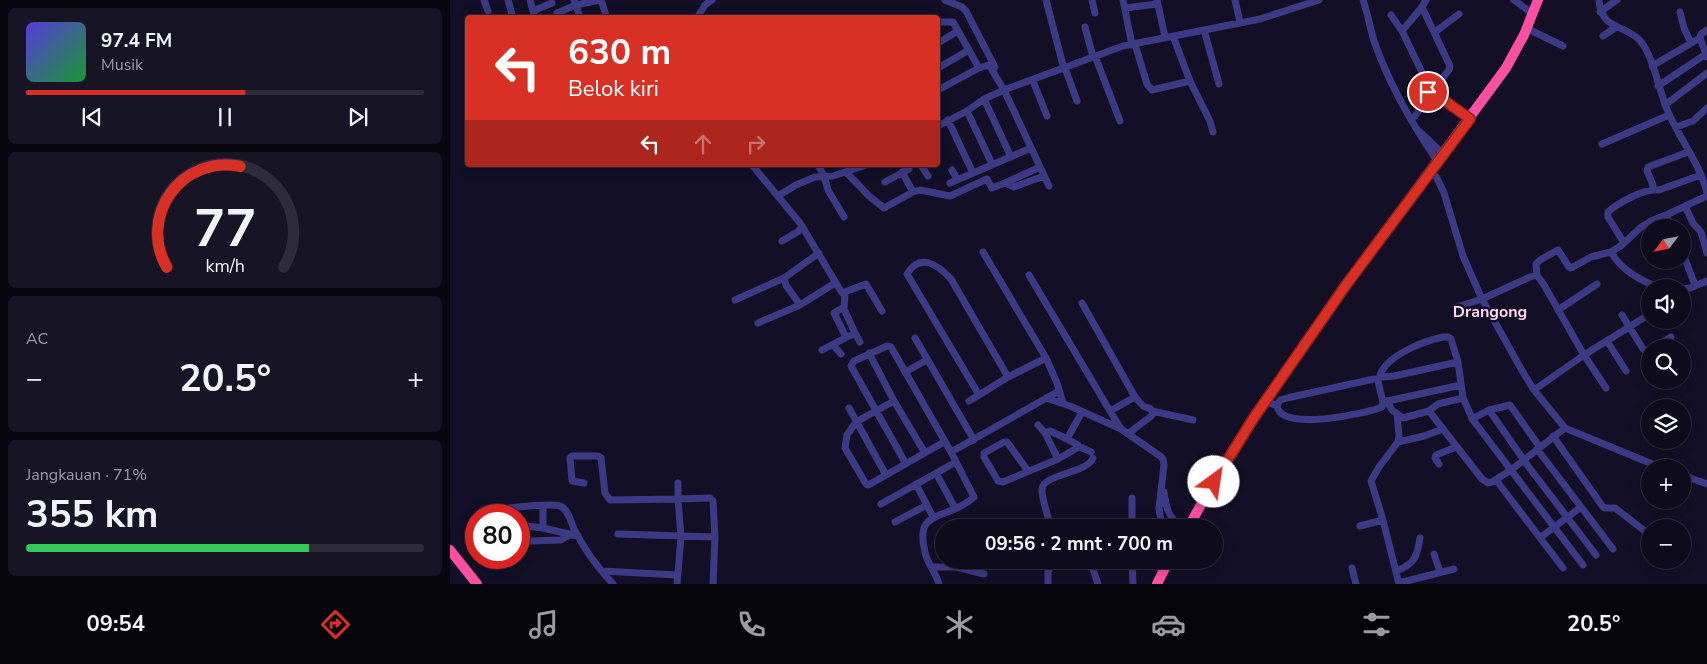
<!DOCTYPE html>
<html lang="id">
<meta charset="utf-8">
<style>
:root{--surface:#0e0b1c;--page:#171425;--text:#f1f3f6;--muted:#9b9ba3;--line:#2e2b3b;--accent:#d93025}
body{margin:0;font-family:"Nunito Sans",sans-serif;background:var(--page);color:var(--text);height:100vh;display:flex;flex-direction:column;font-size:19px;white-space:nowrap}
*{box-sizing:border-box;margin:0}
p{font-size:16px;color:var(--muted)}
.icon{flex:none;width:28px;height:28px;fill:none;stroke:currentColor;stroke-width:2;stroke-linecap:round;stroke-linejoin:round}
.map{position:relative;flex:1;overflow:hidden}
.side{display:flex;flex-direction:column;gap:8px;padding:8px;background:#08060f;width:450px}
.side>*{flex:none}
.top-card{position:absolute;left:15px;top:15px;width:475px;height:152px;border-radius:5px;box-shadow:0 2px 12px #0003,0 0 0 1px var(--line);background:#d93025;color:#fff;overflow:hidden}
.needle{width:32px;rotate:238deg}
.fabs{position:absolute;left:1191px;top:219px;display:grid;gap:10px}
.fabs a{display:grid;place-items:center;width:50px;height:50px;border-radius:50%;background:var(--surface);box-shadow:0 2px 12px #0003,0 0 0 1px var(--line);font-size:25px}
.speed{position:absolute;left:15px;top:504px;display:flex;gap:10px;font-size:25px;font-weight:700;text-align:center}
.speed>*{display:grid;place-content:center;width:65px;height:65px;border-radius:50%;background:var(--surface);box-shadow:0 2px 12px #0003,0 0 0 1px var(--line);line-height:1}
.speed .limit{border:8px solid #d22;background:#fff;color:#111}
.pin{position:absolute;display:grid;place-items:center;width:42px;height:42px;color:#fff;margin:-21px;border:2px solid #fff;border-radius:50%;box-shadow:0 1px 5px #0007}
.me{position:absolute;width:55px;margin:-28px;rotate:31deg;stroke-linejoin:round;filter:drop-shadow(0 0 4px #0008)}
.turn{display:flex;align-items:center;gap:18px;height:105px;padding:0 20px;font-size:22px}
.turn .icon{width:65px;height:65px;stroke-width:2.5}
.turn b{display:block;font-size:35px;line-height:42px}
.lanes{display:flex;align-items:center;height:48px;padding:0 20px;background:#0003;justify-content:center;gap:25px;direction:ltr}
.lanes .off{opacity:.35}
.big{font-size:38px;font-weight:700;line-height:1.1}
.side .widget{flex:1;display:flex;flex-direction:column;justify-content:center;gap:8px;min-width:0;padding:0 18px;border-radius:8px;background:var(--page)}
.side .dial{align-items:center;gap:0}
.dial svg{height:130px;overflow:visible;fill:none;stroke:var(--line);stroke-width:7;stroke-linecap:round;text-anchor:middle}
.dial text{fill:var(--text);stroke:none}
.song{display:flex;align-items:center;gap:15px}
.cover{width:60px;height:60px;border-radius:8px;background:linear-gradient(135deg,hsl(250 70% 55%),hsl(130 70% 35%))}
.played{height:5px;border-radius:2px;background:linear-gradient(90deg,var(--accent) 55%,var(--line) 55%)}
.keys{display:flex;justify-content:space-around;direction:ltr}
.heat{display:flex;justify-content:space-between;align-items:center;font-size:28px;direction:ltr}
.charge{height:8px;border-radius:4px;background:linear-gradient(90deg,#34c759 71%,var(--line) 0)}
.trip{position:absolute;left:485px;top:519px;width:288px;height:50px;border-radius:25px;background:var(--surface);box-shadow:0 2px 12px #0003,0 0 0 1px var(--line);font-weight:700;line-height:50px;text-align:center}
.menu{display:flex;height:80px;justify-content:space-around;align-items:center;background:#06040b;color:var(--muted)}
.menu .icon{width:35px;height:35px}
.menu .current{color:var(--accent)}
.menu b{font-size:22px;color:var(--text)}
main{display:flex;flex:1;min-height:0}
.map>svg:first-child{display:block}
</style>
<main>
<section class="side">
<div class="widget">
<div class="song"><i class="cover"></i><div><b>97.4 FM</b><p>Musik</p></div></div>
<div class="played"></div>
<div class="keys"><svg class="icon" aria-label="previous" viewBox="0 0 24 24"><path d="M18 5L8 12l10 7zM5 5v14"/></svg><svg class="icon" aria-label="pause" viewBox="0 0 24 24"><path d="M8 5v14M16 5v14"/></svg><svg class="icon" aria-label="next" viewBox="0 0 24 24"><path d="M6 5l10 7-10 7zM19 5v14"/></svg></div>
</div>
<div class="widget dial"><svg viewBox="0 0 100 80">
<path d="M14 69A42 42 0 1 1 86 69"/>
<path d="M14 69A42 42 0 0 1 59 7" stroke="#d93025"/>
<text x="50" y="56" font-size="32" font-weight="700">77</text>
<text x="50" y="72" font-size="11">km/h</text>
</svg></div>
<div class="widget"><p>AC</p>
<div class="heat"><a>−</a><b class="big">20.5°</b><a>+</a></div>
</div>
<div class="widget"><p>Jangkauan · 71%</p><b class="big">355 km</b><div class="charge"></div></div>
</section>
<div class="map">
<svg width="1257" height="584" viewBox="0 0 1257 584">
<rect width="100%" height="100%" fill="#130f26"/>
<g fill="none" stroke-linecap="round" stroke-linejoin="round">
<path stroke="#3d3a85" stroke-width="7" d="M34 0 38 11
M58 0 63 18
M80 0 85 18
M124 0 126 5 150 0
M150 0 152 3 157 18
M495 0 512 7 516 11 545 67
M596 0 614 69
M642 0 645 13
M673 0 682 45
M707 0 715 37
M785 0 790 22
M913 0C918 14 920 28 924 41 939 84 962 124 987 161
M976 0 972 7 1000 66 999 70 985 87
M1064 0 1083 14
M1149 0C1151 33 1180 23 1194 46 1206 65 1209 93 1219 114 1231 141 1250 164 1257 193
M972 7 952 31 980 89
M675 8 707 4
M83 11 102 3
M1150 12 1167 0
M1230 12 1234 28 1241 43
M107 13 126 5 130 18
M941 15 952 31
M247 18 255 5 262 0
M488 22H503L529 68
M635 27 643 57
M1076 28 1113 46
M754 30 769 84
M985 32 1009 14
M1153 36 1166 27
M1250 38 1257 57
M488 43 508 31
M685 44 697 84 702 90 740 81 723 36
M645 56 670 121
M1202 66 1250 38 1251 34 1257 30
M488 68 519 50
M615 68 627 101
M583 81 597 116
M740 81 760 121 763 132
M1208 86 1256 54
M488 90 529 68 539 65 554 90 599 186
M987 95 988 92 986 89 983 87 980 89 978 92 980 95 983 97 987 95 1020 119
M534 99 561 157
M1215 105 1257 73
M517 111 542 164
M965 116 980 95
M498 120 523 173
M488 126 517 111 534 99 554 90 673 46 810 19 869 0
M1226 127 1243 121 1257 108
M969 131 993 154
M1152 144 1219 115
M302 165 350 223 392 293 416 284 432 311
M368 165 374 176 378 190 394 217
M471 165 478 176
M502 170 507 179
M981 171 987 178 994 193 1013 256 1032 299 1074 374 1084 390 1115 428 1212 468
M396 172 419 196 434 208 463 192 470 190 500 196 537 179 542 188 555 183 564 187 594 176
M452 172 463 192
M435 182 459 169 456 165
M500 183 581 148
M555 183 590 167
M1203 189V185L1197 171 1198 167 1238 152
M328 196 346 185 365 177 383 176 416 165
M1235 206 1243 223 1251 232 1257 253
M1216 215 1222 228
M332 241 349 231 352 226
M1174 243 1158 217V212C1169 202 1196 188 1209 190L1251 175
M1232 251 1245 285
M533 252 596 358 607 383 613 403
M1161 252C1171 270 1190 280 1209 288
M579 275 660 411 685 397
M1232 289 1240 288 1257 281
M285 300 334 278
M632 303 685 397 693 406 701 409 703 414 700 417 679 433
M350 305 336 285 334 278 369 253
M394 307 384 313 396 337
M1007 307 1032 299 1080 277 1087 275
M1108 310 1147 284
M1172 315 1193 349 1197 351 1200 350
M308 323 350 305 385 283
M405 333 410 342
M465 338 524 440
M1157 341 1176 371
M383 345 391 354
M1203 348 1221 337
M372 350 405 333 394 309 395 293
M419 353 444 401 475 453
M1008 362 944 376 933 377 930 375C937 355 974 341 993 337H998L1001 339 1008 362 1013 398 1023 420 1133 565
M455 372 477 360
M558 377 501 279C488 265 470 252 457 274L529 395 558 377 596 358
M1156 388 1134 355 1094 285 1087 275 1086 264 1090 260 1108 250 1119 267 1121 268 1141 257 1161 252 1172 245 1190 228 1201 221 1216 215 1257 196
M1084 390 1134 355 1200 314
M596 398 620 406 671 429 710 456 713 459 714 465 709 508 712 528
M444 401 406 422 397 435 395 448 416 484 418 485 422 483 494 442
M519 401 529 395
M816 401 827 406C831 432 915 414 932 407L933 402 928 381 927 379H924L837 398 830 400 827 406
M937 401 942 410 953 418 979 411 1032 479 1038 483 1042 482 1061 470 1115 428
M933 402 1011 385
M399 408 436 475
M1039 410 1060 405 1089 446
M660 411 671 429
M702 411 743 420
M979 411 988 404 1013 398
M947 414 949 435 948 442
M1022 419 1039 410 1078 466 1146 555
M588 425 595 433
M1103 436 1153 507 1155 508H1165L1200 535
M628 446 641 452
M1087 449 1163 549
M608 459 595 433 600 431 617 439
M456 464 401 366 404 361 437 346 441 347 501 452
M989 464 985 458 986 455 1006 447
M578 471 557 442H554L534 453V457L548 481 553 482 608 459 627 448 628 445 617 439 632 412
M486 473 505 508
M1232 475 1257 484
M1046 480 1113 568
M134 483 122 481 120 458 122 456H148L151 458 155 493 160 500 228 499 231 537 227 584
M228 483V499L260 498 263 501 265 537 263 584
M466 484 483 517
M714 492C716 508 719 519 733 528
M682 498V528
M431 504 506 462
M53 515 54 510 59 508C70 507 101 503 110 506 118 509 121 522 124 529 134 549 148 568 163 584
M445 522 477 505
M69 525 93 528 128 536
M910 526 933 520
M93 528V506
M601 528C599 519 591 497 592 489 593 474 638 473 643 458
M168 534 265 537
M1091 537 1131 507
M81 541 111 540 121 534
M984 554 990 572
M640 560 648 584
M682 560 683 584
M606 564 622 560
M482 567H506L534 574
M902 568 906 584
M152 571 227 575
M947 571C965 563 967 557 970 538
M949 583 1004 569
M489 584C486 573 477 563 475 552 466 515 485 519 511 506 516 503 520 501 524 497L501 452 609 391
M598 584V571L608 560
M949 584 933 520 921 481 929 467 948 442 974 436 993 429"/>
<path stroke="#ff4fa3" stroke-width="10" d="M738 528 771 469 803 419 896 285 1056 68 1074 35 1088 0
M0 550 27 584
M707 584 719 560"/>
</g>
<g fill="none" stroke-linecap="round" stroke-linejoin="round">
<defs>
<path id="route" d="M764 482 803 419 896 285 1020 119 987 95 981 96 978 92"/>
</defs>
<use href="#route" stroke="#8d1f18" stroke-width="12"/>
<use href="#route" stroke="#d93025" stroke-width="9"/>
</g>
<g text-anchor="middle" stroke-width="5" stroke-linejoin="round" paint-order="stroke">
<g font-size="16" font-weight="bold" fill="#ffd6f0" stroke="#130f26">
<text x="1040" y="317">Drangong</text>
</g>
</g>
</svg>
<div class="fabs">
<a><svg class="needle" viewBox="-14 -14 28 28"><path d="M0-13l5 13h-10z" fill="#e53935"/><path d="M0 13l5-13h-10z" fill="#9b9ba3"/></svg></a>
<a><svg class="icon" aria-label="sound" viewBox="0 0 24 24"><path d="M4 9h4l5-4v14l-5-4H4zM17 9q2 3 0 6"/></svg></a>
<a><svg class="icon" aria-label="search" viewBox="0 0 24 24"><circle cx="10" cy="10" r="6"/><path d="M15 15l6 6"/></svg></a>
<a><svg class="icon" aria-label="layers" viewBox="0 0 24 24"><path d="M12 4l9 5-9 5-9-5zM3 14l9 5 9-5"/></svg></a>
<a>+</a>
<a>−</a>
</div>
<div class="speed"><div class="limit">80</div></div>
<div class="pin" style="left:978px;top:92px;background:#d93025"><svg class="icon" aria-label="arrive" viewBox="0 0 24 24"><path d="M6 21V4h12l-3 4 3 4H6"/></svg></div>
<svg class="me" style="left:764px;top:482px" viewBox="-20 -20 40 40"><circle r="19" fill="#fff"/><path d="M0-13L10 11 0 6-10 11z" fill="#d93025"/></svg>
<div class="trip">09:56 · 2 mnt · 700 m</div>
<div class="top-card">
<div class="turn"><svg class="icon" aria-label="left" viewBox="0 0 24 24"><path d="M17 20v-9H6M10 6l-5 5 5 5"/></svg><div><b>630 m</b>Belok kiri</div></div>
<div class="lanes"><svg class="icon" aria-label="left" viewBox="0 0 24 24"><path d="M17 20v-9H6M10 6l-5 5 5 5"/></svg><svg class="icon off" aria-label="ahead" viewBox="0 0 24 24"><path d="M12 20V5M6 11l6-6 6 6"/></svg><svg class="icon off" aria-label="right" viewBox="0 0 24 24"><path d="M7 20v-9h11M14 6l5 5-5 5"/></svg></div>
</div>
</div>
</main>
<nav class="menu">
<b>09:54</b>
<svg class="icon current" aria-label="directions" viewBox="0 0 24 24"><path d="M12 3l9 9-9 9-9-9zM9 14v-3h6M13 9l2 2-2 2"/></svg>
<svg class="icon" aria-label="music" viewBox="0 0 24 24"><path d="M9 18V5l10-2v13"/><circle cx="6" cy="18" r="3"/><circle cx="16" cy="16" r="3"/></svg>
<svg class="icon" aria-label="phone" viewBox="0 0 24 24"><path d="M5 4h4l2 5-3 2q2 4 5 5l2-3 5 2v4C11 20 4 13 5 4z"/></svg>
<svg class="icon" aria-label="climate" viewBox="0 0 24 24"><path d="M12 3v18M4 7l16 10M4 17L20 7"/></svg>
<svg class="icon" aria-label="car" viewBox="0 0 24 24"><path d="M5 17H2v-5l4-1 3-4h7l3 4 3 1v5h-3M9 17h6M6 11h13"/><circle cx="7" cy="17" r="2"/><circle cx="17" cy="17" r="2"/></svg>
<svg class="icon" aria-label="filters" viewBox="0 0 24 24"><path d="M4 7h16M4 17h16"/><circle cx="9" cy="7" r="2"/><circle cx="15" cy="17" r="2"/></svg>
<b>20.5°</b>
</nav>
